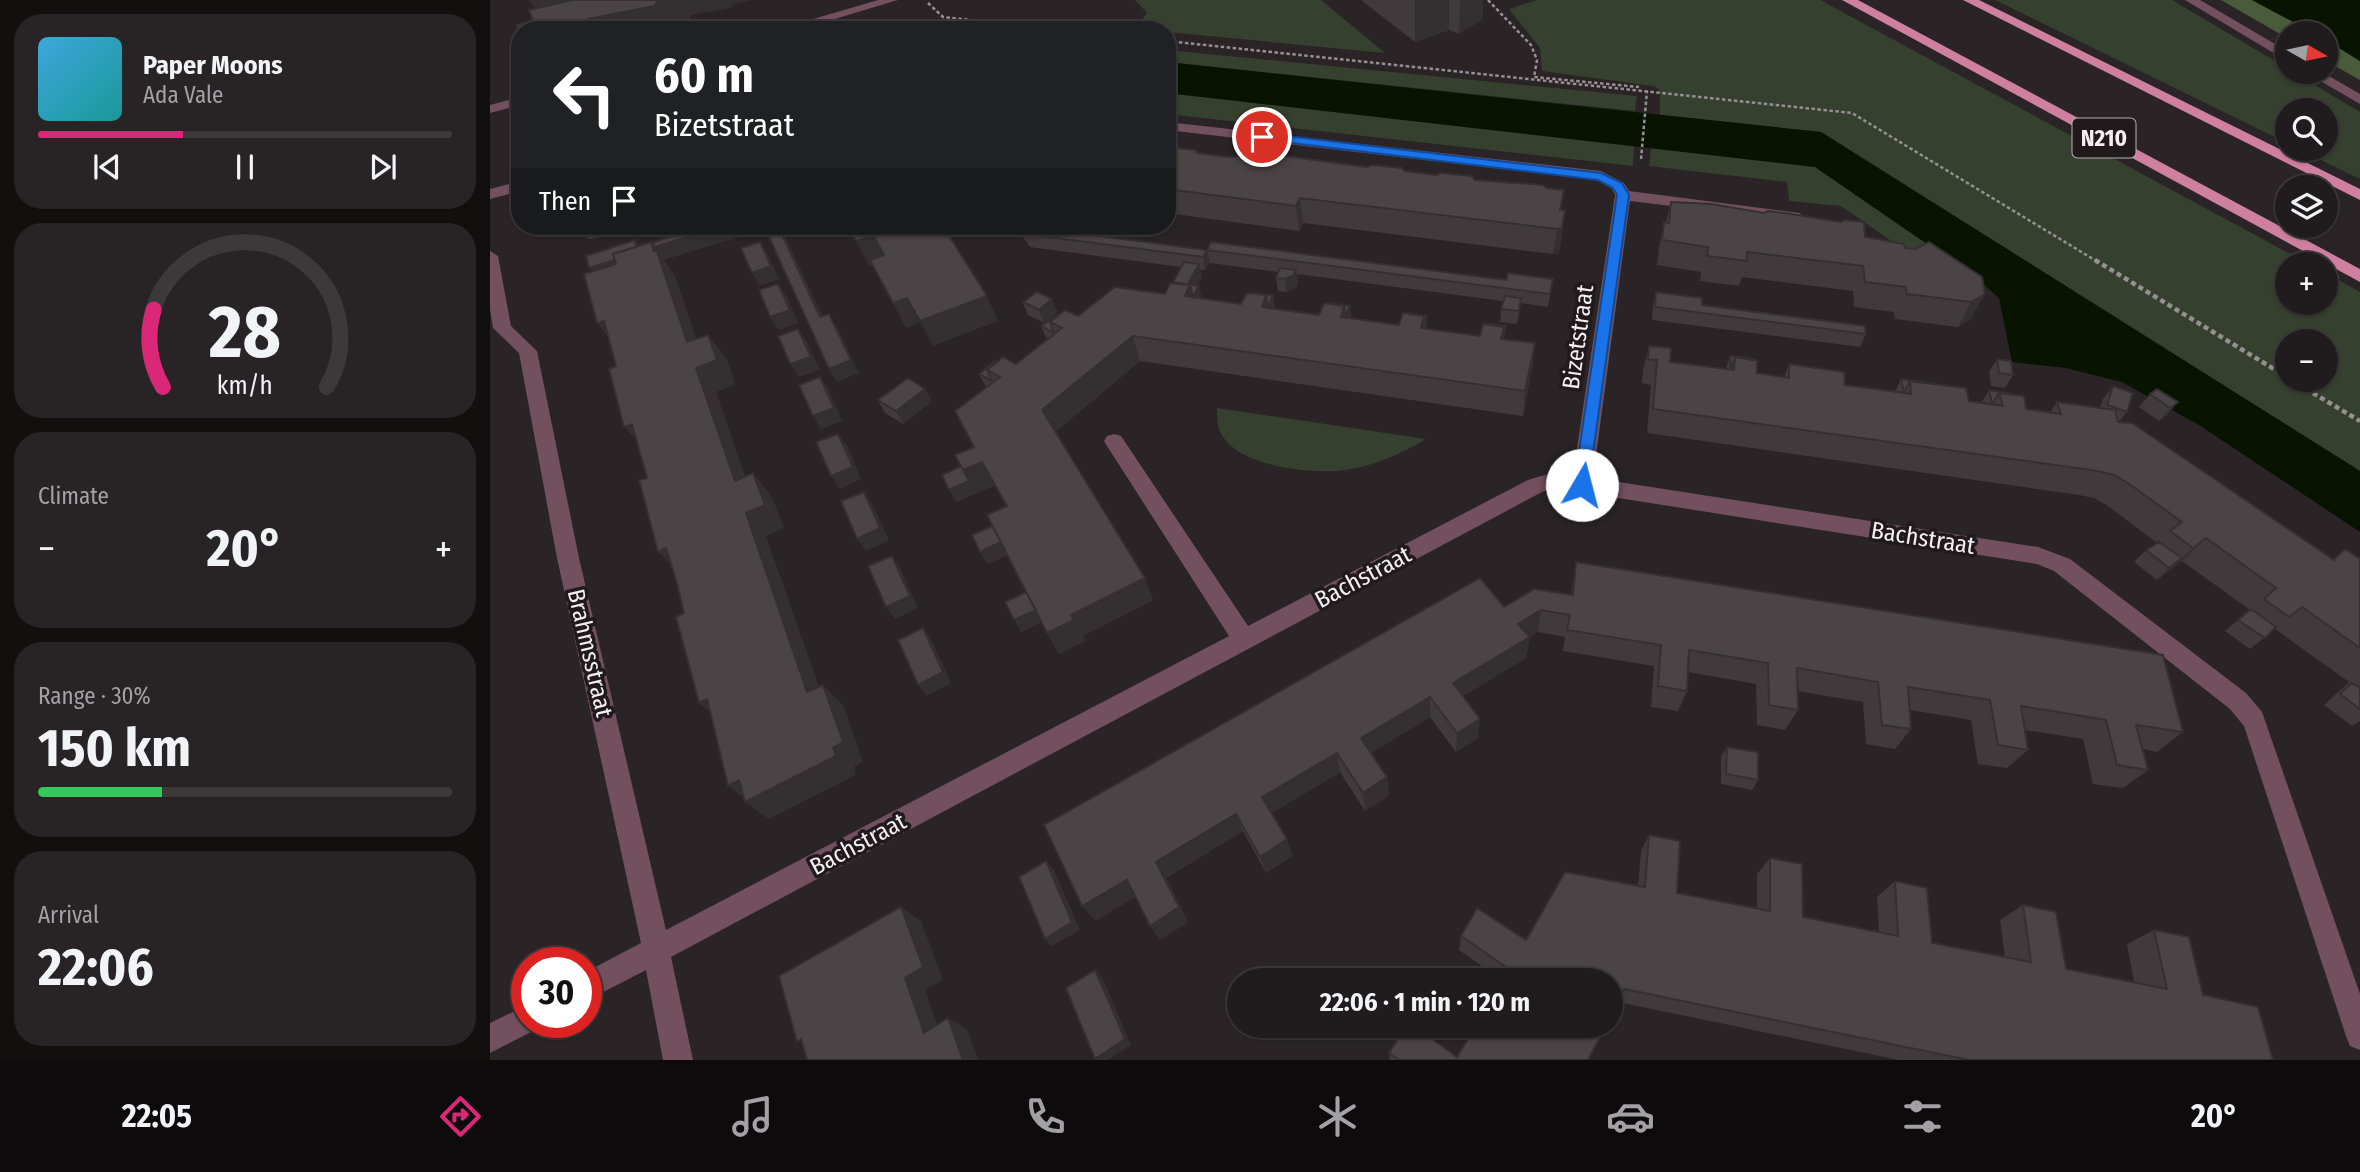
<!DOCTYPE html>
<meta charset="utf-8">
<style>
:root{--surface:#201b1c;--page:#282425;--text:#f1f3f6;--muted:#a2a1a3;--line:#3d393b;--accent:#db2777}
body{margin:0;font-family:"Fira Sans Condensed",sans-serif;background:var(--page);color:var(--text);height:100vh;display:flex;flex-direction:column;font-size:26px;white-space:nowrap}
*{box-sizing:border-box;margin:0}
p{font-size:23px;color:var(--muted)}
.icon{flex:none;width:38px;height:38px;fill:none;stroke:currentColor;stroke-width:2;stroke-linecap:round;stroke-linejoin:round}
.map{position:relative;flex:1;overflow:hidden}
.details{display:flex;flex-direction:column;gap:14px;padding:14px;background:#120f0f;width:490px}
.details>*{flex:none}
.banner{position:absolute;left:21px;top:21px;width:665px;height:214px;border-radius:28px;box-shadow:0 2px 5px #0004,0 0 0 2px var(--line);background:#202124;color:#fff;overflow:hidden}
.needle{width:46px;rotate:99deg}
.tools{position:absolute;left:1785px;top:21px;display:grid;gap:14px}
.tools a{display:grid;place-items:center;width:63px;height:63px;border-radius:50%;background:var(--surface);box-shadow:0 2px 5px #0004,0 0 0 2px var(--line);font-size:35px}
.speed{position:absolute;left:21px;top:947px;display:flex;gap:14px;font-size:35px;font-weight:700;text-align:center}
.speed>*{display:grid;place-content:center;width:91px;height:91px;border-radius:50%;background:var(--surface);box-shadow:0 2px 5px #0004,0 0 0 2px var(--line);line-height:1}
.speed .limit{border:10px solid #d22;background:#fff;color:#111}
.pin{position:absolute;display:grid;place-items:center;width:60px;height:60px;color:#fff;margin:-30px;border:4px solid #fff;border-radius:50%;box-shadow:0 2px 7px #0007}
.me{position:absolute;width:77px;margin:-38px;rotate:8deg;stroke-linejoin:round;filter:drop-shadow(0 0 5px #0008)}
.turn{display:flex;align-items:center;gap:24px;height:147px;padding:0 28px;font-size:32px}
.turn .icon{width:91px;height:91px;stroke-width:2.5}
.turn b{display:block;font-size:49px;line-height:60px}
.then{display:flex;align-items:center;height:66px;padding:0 28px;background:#0003;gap:14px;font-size:26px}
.big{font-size:52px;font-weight:700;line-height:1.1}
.details .card{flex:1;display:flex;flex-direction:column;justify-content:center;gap:10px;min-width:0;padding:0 24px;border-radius:28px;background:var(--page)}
.details .dial{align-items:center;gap:0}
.dial svg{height:182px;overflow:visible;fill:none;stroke:var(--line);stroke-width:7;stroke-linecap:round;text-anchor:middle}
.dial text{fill:var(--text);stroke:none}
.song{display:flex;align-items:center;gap:21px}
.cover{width:84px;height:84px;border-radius:10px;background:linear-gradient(135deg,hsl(200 70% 55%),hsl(180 70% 35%))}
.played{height:7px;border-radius:4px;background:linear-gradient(90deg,var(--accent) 35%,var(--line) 35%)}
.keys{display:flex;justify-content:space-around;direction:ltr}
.heat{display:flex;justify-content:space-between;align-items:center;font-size:38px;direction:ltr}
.charge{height:10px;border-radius:5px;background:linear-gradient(90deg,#34c759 30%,var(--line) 0)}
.trip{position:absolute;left:737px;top:968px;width:396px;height:70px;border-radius:35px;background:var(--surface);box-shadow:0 2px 5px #0004,0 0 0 2px var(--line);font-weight:700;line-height:70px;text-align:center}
.tabs{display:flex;height:112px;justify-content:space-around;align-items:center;background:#0d0b0b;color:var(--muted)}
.tabs .icon{width:49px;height:49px}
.tabs .on{color:var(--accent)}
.tabs b{font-size:32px;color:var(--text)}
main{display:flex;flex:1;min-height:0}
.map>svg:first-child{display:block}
</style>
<main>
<section class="details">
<div class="card">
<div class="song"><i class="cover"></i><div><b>Paper Moons</b><p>Ada Vale</p></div></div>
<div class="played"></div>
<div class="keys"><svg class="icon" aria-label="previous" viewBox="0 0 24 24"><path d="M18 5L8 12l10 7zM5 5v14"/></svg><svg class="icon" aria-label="pause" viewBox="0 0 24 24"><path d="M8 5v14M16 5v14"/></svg><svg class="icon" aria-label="next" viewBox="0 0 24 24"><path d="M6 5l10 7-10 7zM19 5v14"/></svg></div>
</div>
<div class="card dial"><svg viewBox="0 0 100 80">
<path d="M14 69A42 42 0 1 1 86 69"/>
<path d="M14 69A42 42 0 0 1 10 35" stroke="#db2777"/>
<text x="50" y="56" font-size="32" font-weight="700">28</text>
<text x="50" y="72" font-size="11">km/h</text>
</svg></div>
<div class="card"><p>Climate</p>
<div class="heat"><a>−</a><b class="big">20°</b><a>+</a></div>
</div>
<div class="card"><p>Range · 30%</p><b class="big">150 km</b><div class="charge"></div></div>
<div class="card"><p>Arrival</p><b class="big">22:06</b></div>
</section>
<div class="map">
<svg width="1870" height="1060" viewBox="0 0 1870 1060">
<rect width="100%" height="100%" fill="#2a2426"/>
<path fill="#36402e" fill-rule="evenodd" d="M645 0H831L895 53 677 32V30L645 29 657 13Z
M1047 0H1330L1819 264H1797V303H1836V273L1870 292V471L1331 132 1170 115V90L1163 86 1052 71 1050 48 1019 9ZM1797 341H1836V380H1797Z
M1505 0H1682L1797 68V72H1803L1870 112V179L1808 149H1836V110H1797V143Z
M361 20 463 30H324Z
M677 50 1147 96 1145 111 677 62Z
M677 93 1144 146 1143 166 677 114Z
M1161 148 1325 167 1488 279 1450 275 1351 206 1299 201 1297 182 1159 166Z
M727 408 936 439C911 454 886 465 856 470 823 475 750 467 732 435 727 427 727 417 727 408Z"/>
<path fill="#4a5b3c" d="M1731 0H1762L1824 33H1797V38Z
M1836 40 1870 61V80L1836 61Z"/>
<path fill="#081400" d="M1762 0H1870V61L1836 40V33H1824Z
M677 62 1331 132 1870 471V532L1709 425 1632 382 1576 368 1522 362 1509 298 1488 279 1325 167 677 93Z"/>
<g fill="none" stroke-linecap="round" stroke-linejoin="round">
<path stroke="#959092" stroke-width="2.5" stroke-dasharray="3.5 2.5" stroke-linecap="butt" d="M998 0 1041 45 1047 60 1044 77 1149 87
M438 3 453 17 571 30
M677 41 1362 113 1608 262
M1151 159 1157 91"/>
<path stroke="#959092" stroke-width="4.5" stroke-dasharray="5 3.5" stroke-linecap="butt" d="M1605 260 1797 377
M1801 380 1870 421"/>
<path fill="#73505e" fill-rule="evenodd" d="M388 0H408L308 30H286Z
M1695 0H1710L1797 51V61Z
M1815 72H1832L1870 94V104Z
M30 97V105L0 113V105Z
M677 122 1111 171 1134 183 1139 191 1310 213 1312 216 1304 221 1140 201 1103 478 1548 547 1580 559 1756 693 1772 712 1870 994V1050L1860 1046 1856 1036 1754 726 1740 709 1564 571 1547 564 1065 488 1052 492 181 957 203 1060H173L156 970 96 1001V972L151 943 67 558 29 353 3 328 0 309V251L8 256 21 326 47 351 89 558 176 930 739 636 617 446 614 441 617 436 624 434 631 436 758 626 1038 480 1065 472 1083 475 1125 195 1122 189 1107 180 677 130Z
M30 181V191L0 199V189Z
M37 1005V1022H50L47 1029 0 1053V1023Z"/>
<path fill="#cf80a1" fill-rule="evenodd" d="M1352 0H1368L1870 269V282Z
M1473 0H1489L1870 189V200Z"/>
</g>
<path fill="#403a3c" d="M871 0H993V19L969 34 959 30 925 42Z
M677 147 708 153 737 157 876 167 1074 190 1071 210H1075L1069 253 1063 254 813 223 809 231 677 213Z
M1181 202 1415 248 1492 277 1481 319 1468 327 1405 319 1404 312 1364 307 1363 291 1252 277 1249 286 1210 281 1211 272 1167 265 1169 247 1174 222H1176Z
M88 226H147L104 239H98Z
M527 226H552L553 229 717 250 1016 280 1063 279 1058 307 1031 303 1027 324 1010 322 1011 309 1013 301 807 274 808 283 806 288 796 292 788 291 786 278 788 272 720 263 715 270H710L712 277 707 286 711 299 751 304 783 296 785 309 829 315 860 306 861 319 1045 343 1042 368 1033 416 650 361 565 432 655 578 663 600 593 636 595 641 569 654 552 622 531 632 536 592 517 555 497 564 502 526 517 506 505 485 466 502 471 466 484 447 496 387 489 374 505 361 526 364 557 340 551 326 567 315 588 316 675 294 683 283 691 267 540 247 529 231Z
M1166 292 1212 305 1376 334 1370 347 1162 320 1163 305Z
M562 299 567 312 554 323 538 315 533 302Z
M1159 346 1180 362 1236 369 1240 356 1267 373 1294 377 1299 364 1355 385 1405 392 1411 379 1434 383 1479 401 1491 403 1499 390 1534 396 1536 409 1560 412 1567 402 1610 408 1613 399 1623 386 1637 412 1629 422 1843 559 1855 549 1870 559V721L1862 726 1834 705 1859 682 1785 629 1760 649 1735 631 1760 610 1692 561 1667 580 1644 562 1656 550 1667 543 1618 506 1604 498 1589 495 1157 433 1161 385 1152 383 1153 370Z
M1507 359 1523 375 1515 388 1501 386 1499 372Z
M1660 394 1688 402 1677 415 1669 421 1649 407Z
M388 400 442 401 413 424 395 413Z
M1086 562 1693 732 1667 752 1653 749 1658 770 1633 788 1603 784 1593 739 1535 730 1538 750 1517 768 1488 764 1481 720 1420 710 1421 729 1405 749 1376 744 1373 702 1307 691 1308 710 1295 730 1267 725 1266 684 1198 672 1197 691 1188 711 1161 707 1164 666 1073 651 1075 637 1048 632 1040 637 1036 658 973 696 988 738 966 752 940 717 881 753 897 777 899 795 875 811 850 772 782 813 797 839 802 856 776 873 753 831 676 878 698 922 670 940 645 897 605 921 1014 607 1081 595Z
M1237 747 1268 780 1262 790 1231 784V757Z
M1159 835 1187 893 1267 909V874L1280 858 1313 917 1389 933 1387 897 1405 881 1442 943 1515 957 1510 920 1533 905 1576 969 1644 982 1637 944 1664 930 1713 995 1783 1060H1409L1128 1002 1012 980 969 950 971 936 1036 940 1148 886 1151 851Z
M899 1053 967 1057 1098 1060H900Z"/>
<path fill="#343031" d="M39 0H100L56 15 49 6 44 7Z
M175 0H262L243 4 240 8 200 15 202 20 181 26 178 30H76L75 28 98 19Z
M925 0H959V30L925 42Z
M970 0H993V19L969 34Z
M69 26 71 30H53Z
M1074 190 1071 215 1075 210 1072 235 1069 253 1063 254 1067 229Z
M810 198 813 223 809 231 806 206Z
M94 226H147L104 239Z
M233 226H276L277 228 174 260 185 276 215 364 218 335 237 359 245 385 226 392 265 504 245 481 110 281 99 268 147 247 145 240 153 251 161 242Z
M288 226H299L291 228 339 330 330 317Z
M542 226H552L553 229 541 227Z
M383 235 396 260 379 266 366 241Z
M270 242 278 255 289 279 270 286 262 273Z
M717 250 720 263 715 270 713 257Z
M709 264 712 277 702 295 709 286 712 299 695 296 698 284Z
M806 270 808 283 806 288 796 292 795 279Z
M288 284 297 297 308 323 289 330 280 317Z
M1495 294 1481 319 1468 327 1481 302Z
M776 295 780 320 772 307Z
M497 296 508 321 443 346 430 321Z
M783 296 785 309 778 307Z
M417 298 430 322 416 328 403 303Z
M562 299 567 312 554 323 549 310Z
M854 306H860L861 319 851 317Z
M339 314 347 327 369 373 347 382 339 369Z
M934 316H937V329L931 328Z
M114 321 128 348 107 323Z
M308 329 317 342 330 370 309 377 300 364Z
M643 336 650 361 562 435 552 410Z
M1045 343 1042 368 1033 416 1035 391Z
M330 377 339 390 352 421 331 429 323 416Z
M435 389 442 401 413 424 406 411Z
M1688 402 1677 415 1669 421 1680 408Z
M142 424 156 451 134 427Z
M348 434 357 446 371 479 350 489 341 476Z
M492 462 505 485 466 502 459 490 473 470Z
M263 473 282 497 294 528 276 536 338 712 317 692 256 513Z
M374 492 382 504 399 540 376 551 367 539Z
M1716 538 1692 561 1667 580 1679 568Z
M511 542 518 554 497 564 490 552Z
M176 548 191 574 168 552Z
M402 556 410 568 428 608 405 619 396 607Z
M655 578 663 600 593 636 595 641 569 654 557 633 581 615Z
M546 610 553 621 531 632 524 620Z
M1051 610 1048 632 1025 645 1028 624Z
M433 628 441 639 461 683 437 696 428 685Z
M1040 637 1036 658 962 703 963 683Z
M333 685 353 705 373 761 364 767 366 775 279 819 255 802 258 801 238 786 249 780 343 748Z
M940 697V717L873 758 871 738Z
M217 699 233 723 209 703Z
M990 719 988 738 966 752 967 733Z
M847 753 850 772 778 815 772 797Z
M897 777 899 795 875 811 873 793Z
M746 814 753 831 676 878 698 922 670 940 660 926 666 862Z
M797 839 802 856 776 873 770 857Z
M556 861 564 870 590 930 562 946 555 939Z
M637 880 648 895 605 921 592 906Z
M411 907 431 921 453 980 435 990 454 1044 434 1033 415 978Z
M605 970 612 977 641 1045 618 1060H607L605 1059Z
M458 1018 477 1029 488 1060H473Z"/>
<path fill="#4b4446" stroke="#343031" stroke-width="2" d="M82 0H175L167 2 164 6 98 19 94 24 75 28 69 26 53 30H30L29 35 27 25 43 21 39 10Z
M677 147 705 150 708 153 737 157 756 156 759 151 876 167 882 165 912 168 915 171 946 175 951 173 982 176 985 180 1053 185 1057 188 1074 190 1070 210H1075L1072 228 1067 229 810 198 806 206 677 189Z
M1181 202 1221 204 1274 213 1278 211 1295 213 1351 222 1354 220 1374 222 1375 237 1414 244 1415 248 1425 249 1439 242 1492 277 1495 294 1481 302 1417 294 1416 287 1375 282 1373 266 1257 252V261L1217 256 1218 247 1172 240 1174 222 1179 223Z
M213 226H233L165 247 161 243Z
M274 226H288L330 317 339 314 361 360 339 369Z
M357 226H453L497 296 430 321 417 298 403 303 380 260 394 255 383 235 366 241Z
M529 226H542L541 227 717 250 713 257 535 234Z
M145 240 146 247 123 254 125 260 99 268 96 256Z
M161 242 164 251H167L197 342 218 335 227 360 206 368 245 481 263 473 275 505 256 513 317 692 333 685 353 742 343 748 346 756 255 802 249 780 238 786 217 699 209 703 186 617 194 613 186 580 176 548 168 552 149 480 157 478 142 424 134 427 119 369 126 366 114 321 107 323 94 274 126 264 123 254Z
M270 242 281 266 262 273 251 248Z
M721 242 1016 280 1018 273 1063 279 1060 294 717 250Z
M694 262 709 264 698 284 709 286 703 297 700 285 683 282Z
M790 268 806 270 804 275 795 279 786 278Z
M680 283 700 285 695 296 751 304 757 293 776 295 772 307 829 315 834 303 854 306 851 317 909 325 913 313 934 316 931 328 990 336 993 324 1014 327 1011 339 1045 343 1035 391 643 336 552 410 655 578 581 615 584 620 557 633 497 515 517 506 492 462 473 470 465 455 484 447 465 411 510 377 497 370 513 357 526 364 572 328 560 322 575 310 588 316 625 287 675 294Z
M288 284 300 310 280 317 269 290Z
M547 292 562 299 549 310 533 302Z
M1166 292 1212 298V305L1375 326 1376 334 1165 307Z
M764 293 783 296 778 307 776 295Z
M1015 296 1031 298 1029 311 1011 309Z
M840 303 860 306 855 317 854 306Z
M917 313 937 316 934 328V316Z
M567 315H568L560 322 564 333 551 326Z
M996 324 1016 326 1013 339 1014 327Z
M308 329 321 357 300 364 288 336Z
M1159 346 1181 348 1180 362 1244 370 1245 357 1267 360V373L1299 378V364L1354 372 1355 385 1387 389 1421 394 1420 381 1476 388 1479 401 1513 406 1509 393 1534 396 1536 409 1571 414 1567 402 1625 410 1628 422 1642 423 1844 560 1855 549 1870 559V648L1812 607 1799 617 1774 599 1786 588 1716 538 1703 548 1680 531 1692 522 1638 483 1624 475 1608 471 1163 409 1167 360 1158 359Z
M1240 356 1263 359V360L1245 357 1241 369Z
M1507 359 1521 361 1523 375 1509 373Z
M505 361 507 362 497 370 502 381 489 374Z
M330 377 344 408 323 416 309 385Z
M418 378 435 389 406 411 388 400Z
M1411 379 1434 382V383L1420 381 1414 392Z
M1623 386 1643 393 1637 412 1617 405Z
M1667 389 1688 402 1680 408 1660 394Z
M1499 390 1522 394H1523L1509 393 1502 404Z
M348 434 363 467 341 476 326 442Z
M471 466 479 481 459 490 452 475Z
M374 492 390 528 367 539 351 501Z
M502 526 511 542 490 552 482 535Z
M1669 542 1692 558 1679 568 1656 550Z
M402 556 420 596 396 607 378 566Z
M1086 562 1673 655 1693 732 1646 725 1658 770 1627 765 1616 720 1531 706 1538 750 1508 745 1500 700 1418 687 1421 729 1392 725 1388 682 1307 668 1308 710 1279 705 1278 663 1199 650 1197 691 1168 686 1171 645 1077 630 1080 615 1051 610 1028 624 1040 637 963 683 990 719 979 726 967 733 940 697 871 738 897 777 873 793 847 753 772 797 797 839 770 857 746 814 666 862 689 907 660 926 637 880 592 906 554 825 990 578 1014 607 1044 589 1083 595Z
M536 592 546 610 524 620 515 602Z
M1761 609 1786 627 1775 638 1748 620Z
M433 628 453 672 428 685 408 640Z
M1862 683 1870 688V709L1850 694Z
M1237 747 1268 752V780L1236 774Z
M1159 835 1190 841 1187 893 1280 911V858L1312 864 1313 917 1408 936 1405 881 1437 888 1442 943 1541 962 1533 905 1566 912 1576 969 1677 989 1664 930 1699 937 1713 995 1768 1007 1783 1060H1479L1134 989 1120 1017V980H1012L1019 969 971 936 987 908 1036 940 1075 872 1155 887Z
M556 861 582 922 555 939 529 877Z
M411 907 433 967 415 978 434 1033 458 1018 473 1060H317L311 1039 307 1042 289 976Z
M605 970 635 1039 605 1059 576 988Z
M916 1026H924L967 1057 986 1026H1116L1098 1060H909L899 1053Z"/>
<path fill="#1a73e8" stroke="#114b97" stroke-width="2" d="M772 133 1111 173 1132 183 1139 195 1098 489H1087L1084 485 1127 195 1123 188 1108 180 768 139V134Z"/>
<g text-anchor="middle" stroke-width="7" stroke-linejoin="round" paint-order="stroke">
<rect fill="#201a1d" stroke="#b4b0b2" stroke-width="2" x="1582.5" y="118.5" width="63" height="39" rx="5"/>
<g font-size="23" font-weight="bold" fill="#f4f0f2">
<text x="1614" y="146">N210</text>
</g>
<g font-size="24" fill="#f4f0f2" stroke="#201a1d">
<text transform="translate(1088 337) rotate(-82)" y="8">Bizetstraat</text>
<text transform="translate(1433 538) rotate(9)" y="8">Bachstraat</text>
<text transform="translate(873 577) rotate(-28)" y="8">Bachstraat</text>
<text transform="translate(100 653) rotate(77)" y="8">Brahmsstraat</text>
<text transform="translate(368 844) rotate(-28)" y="8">Bachstraat</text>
</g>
</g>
</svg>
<div class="tools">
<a><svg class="needle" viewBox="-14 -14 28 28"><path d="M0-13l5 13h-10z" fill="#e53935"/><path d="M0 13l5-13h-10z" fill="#a2a1a3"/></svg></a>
<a><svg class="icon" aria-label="search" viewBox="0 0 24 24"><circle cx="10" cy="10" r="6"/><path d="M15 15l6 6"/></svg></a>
<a><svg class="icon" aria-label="layers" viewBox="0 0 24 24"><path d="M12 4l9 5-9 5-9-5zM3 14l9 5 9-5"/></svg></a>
<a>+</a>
<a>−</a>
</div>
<div class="speed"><div class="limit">30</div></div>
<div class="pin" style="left:772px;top:137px;background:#d93025"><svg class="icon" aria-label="arrive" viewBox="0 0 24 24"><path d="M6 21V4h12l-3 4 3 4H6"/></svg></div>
<svg class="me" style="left:1092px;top:485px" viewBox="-20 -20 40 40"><circle r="19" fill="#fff"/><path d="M0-13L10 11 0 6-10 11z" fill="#1a73e8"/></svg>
<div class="trip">22:06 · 1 min · 120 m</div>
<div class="banner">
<div class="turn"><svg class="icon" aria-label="left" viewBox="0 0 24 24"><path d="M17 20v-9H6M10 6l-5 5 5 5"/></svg><div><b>60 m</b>Bizetstraat</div></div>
<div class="then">Then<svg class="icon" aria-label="arrive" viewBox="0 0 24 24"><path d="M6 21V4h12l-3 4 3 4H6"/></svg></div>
</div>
</div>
</main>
<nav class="tabs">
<b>22:05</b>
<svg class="icon on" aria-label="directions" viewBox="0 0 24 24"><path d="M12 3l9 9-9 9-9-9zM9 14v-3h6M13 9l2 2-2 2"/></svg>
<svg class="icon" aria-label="music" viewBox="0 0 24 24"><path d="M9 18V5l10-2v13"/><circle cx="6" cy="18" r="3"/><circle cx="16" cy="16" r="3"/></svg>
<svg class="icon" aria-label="phone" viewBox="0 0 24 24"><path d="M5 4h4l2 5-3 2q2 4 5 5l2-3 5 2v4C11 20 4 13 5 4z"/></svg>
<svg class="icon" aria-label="climate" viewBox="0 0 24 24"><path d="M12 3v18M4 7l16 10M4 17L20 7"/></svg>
<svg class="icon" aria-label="car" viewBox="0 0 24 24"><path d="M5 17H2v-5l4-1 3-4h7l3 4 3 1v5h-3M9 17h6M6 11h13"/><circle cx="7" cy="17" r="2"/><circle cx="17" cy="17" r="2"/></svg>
<svg class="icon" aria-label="filters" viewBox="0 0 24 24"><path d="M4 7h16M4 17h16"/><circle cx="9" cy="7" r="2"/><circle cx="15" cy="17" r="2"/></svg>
<b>20°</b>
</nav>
